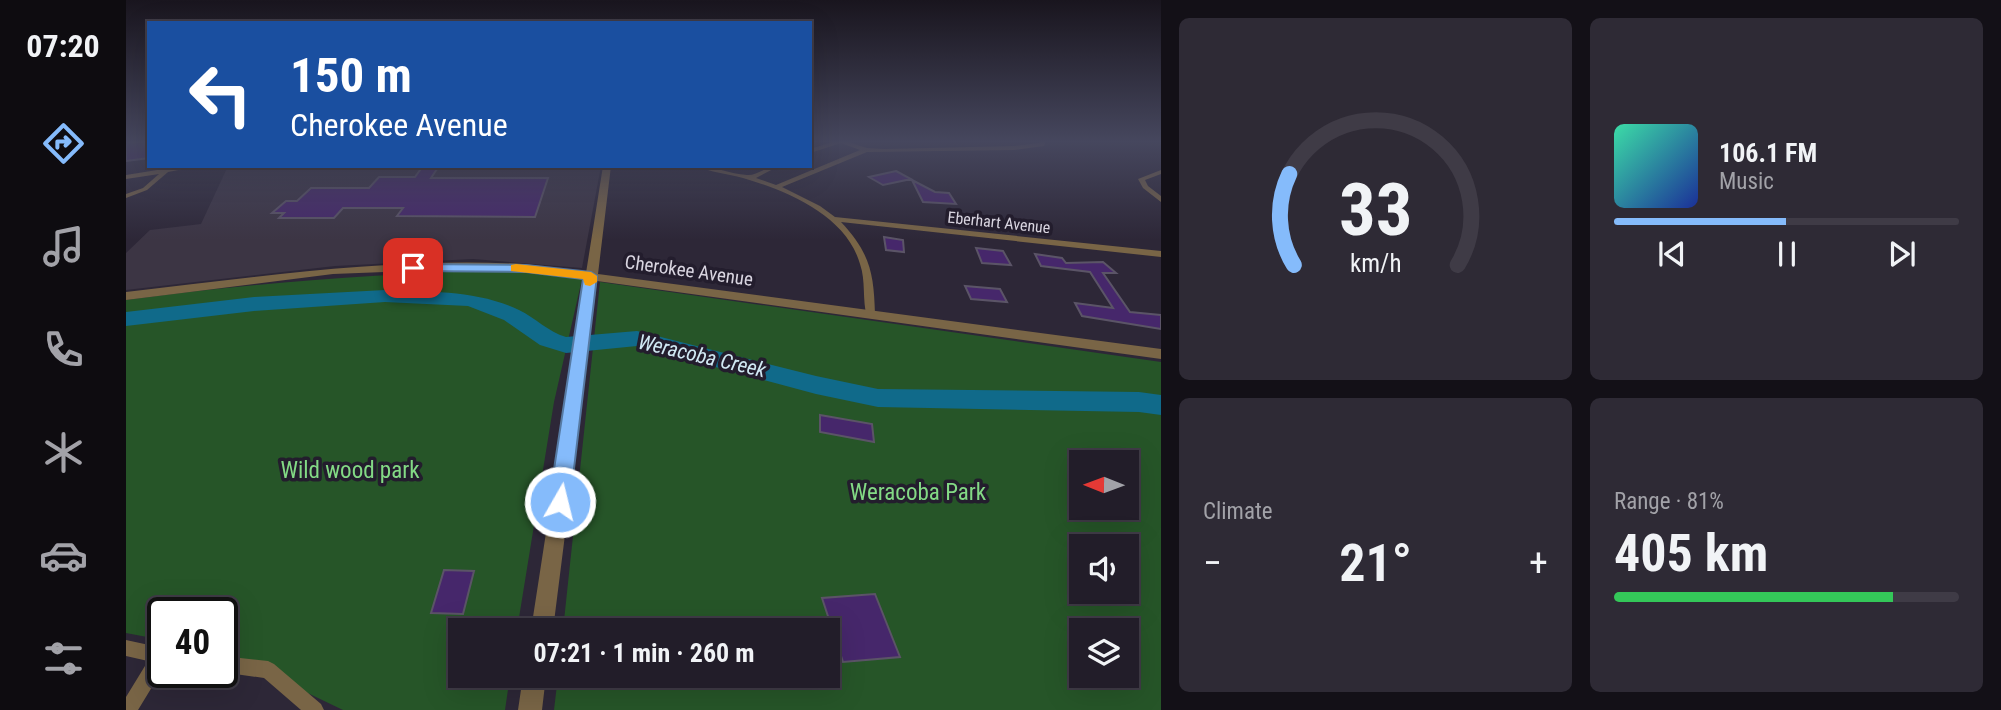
<!DOCTYPE html>
<meta charset="utf-8">
<style>
:root{--surface:#221d29;--page:#2e2a35;--text:#f1f3f6;--muted:#a2a2a8;--line:#3f3b46;--accent:#85bbfb}
body{margin:0;font-family:"Roboto Condensed",sans-serif;background:var(--page);color:var(--text);height:100vh;display:flex;flex-direction:column;font-size:26px;white-space:nowrap}
*{box-sizing:border-box;margin:0}
p{font-size:23px;color:var(--muted)}
.icon{flex:none;width:38px;height:38px;fill:none;stroke:currentColor;stroke-width:2;stroke-linecap:round;stroke-linejoin:round}
.map{position:relative;flex:1;overflow:hidden}
.panel{display:flex;flex-direction:column;gap:18px;padding:18px;background:#131017;width:840px}
.panel>*{flex:none}
.banner{position:absolute;left:21px;top:21px;width:665px;height:147px;border-radius:0px;box-shadow:0 7px 28px #0002,0 0 0 2px var(--line);background:#1a4fa0;color:#fff;overflow:hidden}
.needle{width:46px;rotate:271deg}
.buttons{position:absolute;left:943px;top:450px;display:grid;gap:14px}
.buttons a{display:grid;place-items:center;width:70px;height:70px;border-radius:0px;background:var(--surface);box-shadow:0 7px 28px #0002,0 0 0 2px var(--line);font-size:35px}
.speed{position:absolute;left:21px;top:597px;display:flex;gap:14px;font-size:35px;font-weight:700;text-align:center}
.speed>*{display:grid;place-content:center;width:91px;height:91px;border-radius:50%;background:var(--surface);box-shadow:0 7px 28px #0002,0 0 0 2px var(--line);line-height:1}
.speed .limit{border:4px solid #111;border-radius:10px;background:#fff;color:#111}
.pin{position:absolute;display:grid;place-items:center;width:60px;height:60px;color:#fff;margin:-30px;border-radius:14px;box-shadow:0 4px 10px #0006}
.me{position:absolute;width:77px;margin:-38px;rotate:8deg;stroke-linejoin:round;filter:drop-shadow(0 0 5px #0008)}
.turn{display:flex;align-items:center;gap:24px;height:147px;padding:0 28px;font-size:32px}
.turn .icon{width:91px;height:91px;stroke-width:2.5}
.turn b{display:block;font-size:49px;line-height:60px}
.big{font-size:52px;font-weight:700;line-height:1.1}
.panel .widget{flex:1;display:flex;flex-direction:column;justify-content:center;gap:10px;min-width:0;padding:0 24px;border-radius:10px;background:var(--page)}
.panel .dial{align-items:center;gap:0}
.dial svg{height:182px;overflow:visible;fill:none;stroke:var(--line);stroke-width:7;stroke-linecap:round;text-anchor:middle}
.dial text{fill:var(--text);stroke:none}
.song{display:flex;align-items:center;gap:21px}
.cover{width:84px;height:84px;border-radius:10px;background:linear-gradient(135deg,hsl(160 70% 55%),hsl(230 70% 35%))}
.played{height:7px;border-radius:4px;background:linear-gradient(90deg,var(--accent) 50%,var(--line) 50%)}
.keys{display:flex;justify-content:space-around;direction:ltr}
.heat{display:flex;justify-content:space-between;align-items:center;font-size:38px;direction:ltr}
.charge{height:10px;border-radius:5px;background:linear-gradient(90deg,#34c759 81%,var(--line) 0)}
.panel .tiles{flex:1;display:grid;gap:18px;grid-template-columns:repeat(2,1fr)}
.trip{position:absolute;left:322px;top:618px;width:392px;height:70px;border-radius:0px;background:var(--surface);box-shadow:0 7px 28px #0002,0 0 0 2px var(--line);font-weight:700;line-height:70px;text-align:center}
main{display:flex;flex:1;min-height:0}
.tab-bar{display:flex;flex-direction:column;width:126px;justify-content:space-around;align-items:center;background:#0e0c10;color:var(--muted)}
.tab-bar .icon{width:49px;height:49px}
.tab-bar .active{color:var(--accent)}
.tab-bar b{font-size:32px;color:var(--text)}
.map>svg:first-child{display:block}
</style>
<main>
<nav class="tab-bar">
<b>07:20</b>
<svg class="icon active" aria-label="directions" viewBox="0 0 24 24"><path d="M12 3l9 9-9 9-9-9zM9 14v-3h6M13 9l2 2-2 2"/></svg>
<svg class="icon" aria-label="music" viewBox="0 0 24 24"><path d="M9 18V5l10-2v13"/><circle cx="6" cy="18" r="3"/><circle cx="16" cy="16" r="3"/></svg>
<svg class="icon" aria-label="phone" viewBox="0 0 24 24"><path d="M5 4h4l2 5-3 2q2 4 5 5l2-3 5 2v4C11 20 4 13 5 4z"/></svg>
<svg class="icon" aria-label="climate" viewBox="0 0 24 24"><path d="M12 3v18M4 7l16 10M4 17L20 7"/></svg>
<svg class="icon" aria-label="car" viewBox="0 0 24 24"><path d="M5 17H2v-5l4-1 3-4h7l3 4 3 1v5h-3M9 17h6M6 11h13"/><circle cx="7" cy="17" r="2"/><circle cx="17" cy="17" r="2"/></svg>
<svg class="icon" aria-label="filters" viewBox="0 0 24 24"><path d="M4 7h16M4 17h16"/><circle cx="9" cy="7" r="2"/><circle cx="15" cy="17" r="2"/></svg>
</nav>
<div class="map">
<svg width="1035" height="710" viewBox="0 0 1035 710">
<rect width="100%" height="100%" fill="#2d2737"/>
<path fill="#3c3544" d="M102 166H475L456 268 347 259 209 266 0 290V253L24 230 75 224Z"/>
<path fill="#265528" fill-rule="evenodd" d="M372 270 456 279 428 402 391 630H334V676H384L379 710H217L96 652V612H37V640L0 633V300C124 283 247 274 372 270Z
M474 282 1035 362V710H428L432 676H702V630H437ZM956 462H1001V508H956ZM956 546H1001V592H956ZM956 630H1001V676H956Z"/>
<g fill="none" stroke-linecap="round" stroke-linejoin="round">
<path fill="#106a8a" fill-rule="evenodd" d="M259 290C305 292 351 290 393 310 410 318 422 332 440 337L511 331 690 376 752 389 1013 392 1035 395V415L1013 412 752 407 690 394 511 346 440 353 414 345 378 320 342 306 259 302 128 311 0 326V312L128 297Z"/>
</g>
<path fill="#46276b" stroke="#5b5467" stroke-width="2" d="M23 141V158L0 161V143Z
M297 166H313L305 178H422L409 217 271 216 277 208H217L208 218H153L158 213H146L160 201H171L185 188H243L253 177H289Z
M770 171 785 179 757 185 743 177Z
M786 180 809 192 823 193 830 204 797 202Z
M758 237 777 240 778 252 760 250Z
M850 248 877 251 885 265 856 263Z
M909 254 936 258 940 263 977 262 990 273H977L1004 312 1035 315V329L956 316 949 303 987 308 964 272 915 266Z
M839 286 874 289 881 302 845 299Z
M694 415 746 424 748 442 694 432Z
M318 570 348 571 337 614 305 613Z
M749 594 774 657 717 662 696 598Z"/>
<g fill="none" stroke-linecap="round" stroke-linejoin="round">
<path fill="#796546" fill-rule="evenodd" d="M710 141H719L741 148 758 149 888 146 913 143 914 141H920L918 146 888 150 741 152 656 187 694 206 709 217 1035 251V257L715 222C744 253 748 273 749 315L747 317H741C736 300 740 281 734 264 720 215 661 191 617 178 602 174 584 172 570 166 590 166 603 174 621 175 630 176 641 166 653 166L630 178 650 185 734 150 715 143 684 153V149Z
M56 166H73L42 172 21 190 0 198V194L17 188 33 174 0 179V175Z
M1035 170V174L1019 180 1022 186 1035 196V202L1017 188 1012 179Z
M0 640 37 648V669L12 710H0V697L22 661 0 656Z
M96 656 142 661 148 664 195 704 198 710H175L138 678 95 672H96Z"/>
<path fill="#796546" fill-rule="evenodd" d="M477 166H485L472 274 1035 349V359L471 281 427 630H405L459 280 400 271 336 269 207 274 0 300V292C132 277 264 257 397 264 418 266 439 270 460 273Z
M397 676H420L416 710H392Z"/>
</g>
<linearGradient id="sky" x2="0" y2="1"><stop stop-color="#19151e"/><stop offset="0.59" stop-color="#46475e"/><stop offset="1" stop-color="#46475e" stop-opacity="0"/></linearGradient>
<rect width="1035" height="240" fill="url(#sky)"/>
<path fill="#85bbfb" stroke="#567aa3" stroke-width="2" d="M287 264 400 265 465 272 471 276 444 502 441 508 434 511 426 508 423 502 457 279 400 272 282 271 280 268Z"/>
<path fill="#f59e0b" d="M390 264 465 272 471 276V282L464 286 459 285 457 279 385 271V265Z"/>
<g text-anchor="middle" stroke-width="7" stroke-linejoin="round" paint-order="stroke">
<g font-size="16" fill="#d9d5e0" stroke="#231d2d">
<text transform="translate(873 222) rotate(6)" y="6">Eberhart Avenue</text>
</g>
<g font-size="19" fill="#d9d5e0" stroke="#231d2d">
<text transform="translate(563 270) rotate(8)" y="7">Cherokee Avenue</text>
</g>
<g font-size="21" font-style="italic" fill="#d1e9f4" stroke="#231d2d">
<text transform="translate(576 356) rotate(13)" y="7">Weracoba Creek</text>
</g>
<g font-size="23" fill="#83da85" stroke="#231d2d">
<text x="224" y="478">Wild wood park</text>
<text x="792" y="500">Weracoba Park</text>
</g>
</g>
</svg>
<div class="buttons">
<a><svg class="needle" viewBox="-14 -14 28 28"><path d="M0-13l5 13h-10z" fill="#e53935"/><path d="M0 13l5-13h-10z" fill="#a2a2a8"/></svg></a>
<a><svg class="icon" aria-label="sound" viewBox="0 0 24 24"><path d="M4 9h4l5-4v14l-5-4H4zM17 9q2 3 0 6"/></svg></a>
<a><svg class="icon" aria-label="layers" viewBox="0 0 24 24"><path d="M12 4l9 5-9 5-9-5zM3 14l9 5 9-5"/></svg></a>
</div>
<div class="speed"><div class="limit">40</div></div>
<div class="pin" style="left:287px;top:268px;background:#d93025"><svg class="icon" aria-label="arrive" viewBox="0 0 24 24"><path d="M6 21V4h12l-3 4 3 4H6"/></svg></div>
<svg class="me" style="left:434px;top:502px" viewBox="-20 -20 40 40"><circle r="17" fill="#85bbfb" stroke="#fff" stroke-width="3"/><path d="M0-11L8 9 0 5-8 9z" fill="#fff"/></svg>
<div class="trip">07:21 · 1 min · 260 m</div>
<div class="banner">
<div class="turn"><svg class="icon" aria-label="left" viewBox="0 0 24 24"><path d="M17 20v-9H6M10 6l-5 5 5 5"/></svg><div><b>150 m</b>Cherokee Avenue</div></div>
</div>
</div>
<section class="panel">
<div class="tiles">
<div class="widget dial"><svg viewBox="0 0 100 80">
<path d="M14 69A42 42 0 1 1 86 69"/>
<path d="M14 69A42 42 0 0 1 12 29" stroke="#85bbfb"/>
<text x="50" y="56" font-size="32" font-weight="700">33</text>
<text x="50" y="72" font-size="11">km/h</text>
</svg></div>
<div class="widget">
<div class="song"><i class="cover"></i><div><b>106.1 FM</b><p>Music</p></div></div>
<div class="played"></div>
<div class="keys"><svg class="icon" aria-label="previous" viewBox="0 0 24 24"><path d="M18 5L8 12l10 7zM5 5v14"/></svg><svg class="icon" aria-label="pause" viewBox="0 0 24 24"><path d="M8 5v14M16 5v14"/></svg><svg class="icon" aria-label="next" viewBox="0 0 24 24"><path d="M6 5l10 7-10 7zM19 5v14"/></svg></div>
</div>
<div class="widget"><p>Climate</p>
<div class="heat"><a>−</a><b class="big">21°</b><a>+</a></div>
</div>
<div class="widget"><p>Range · 81%</p><b class="big">405 km</b><div class="charge"></div></div>
</div>
</section>
</main>
